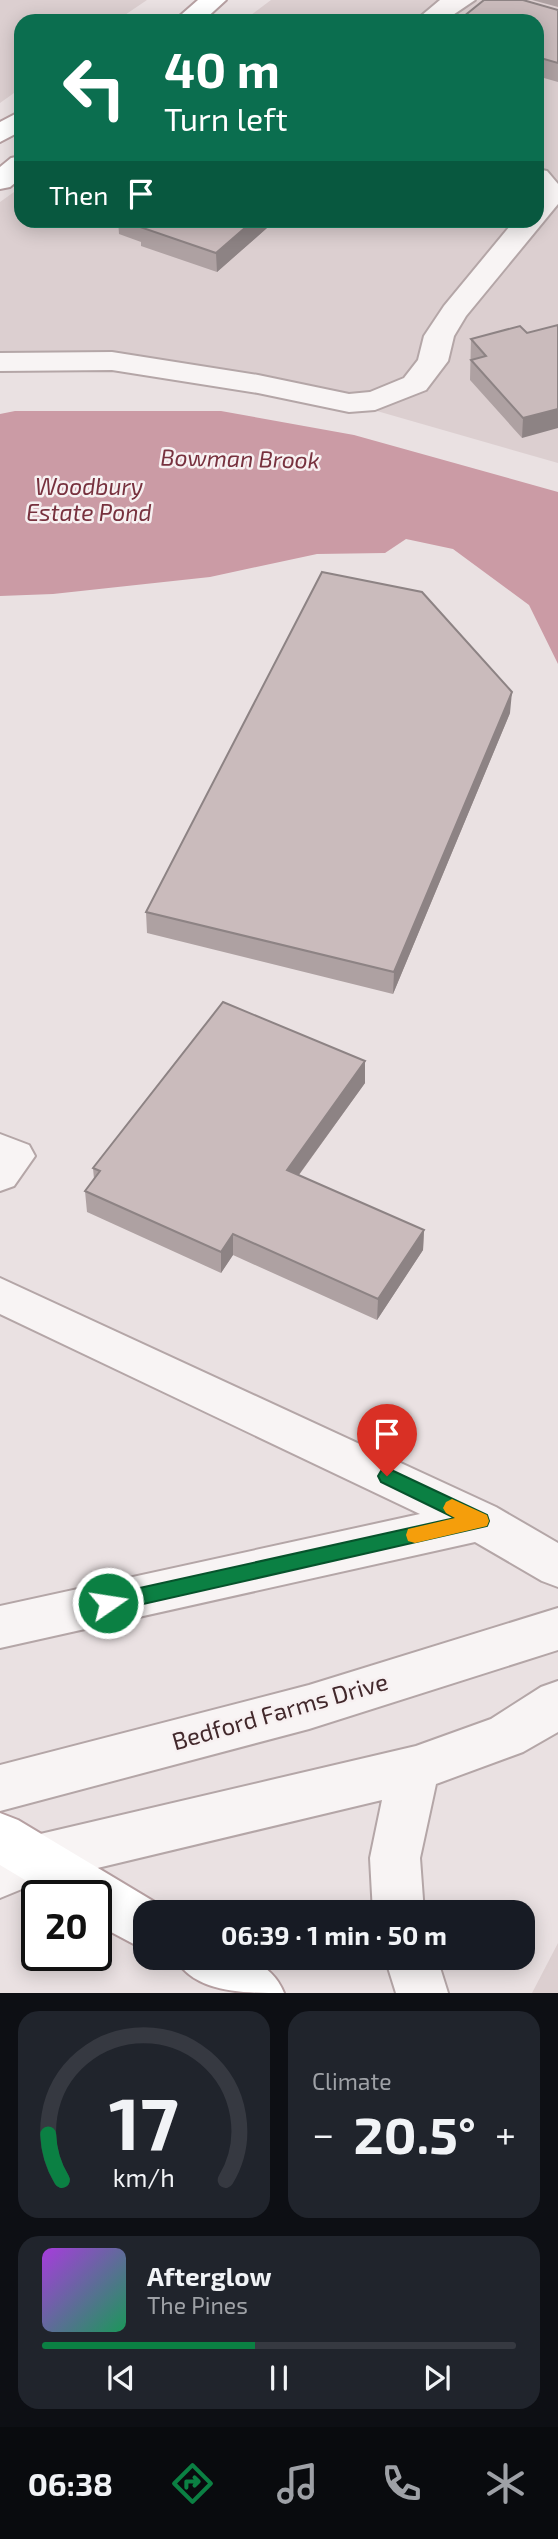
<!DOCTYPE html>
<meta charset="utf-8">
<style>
:root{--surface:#171b24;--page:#20242c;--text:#f1f3f6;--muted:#9ea1a6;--line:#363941;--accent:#0b8043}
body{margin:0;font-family:"Exo 2",sans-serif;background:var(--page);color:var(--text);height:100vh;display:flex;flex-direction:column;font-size:26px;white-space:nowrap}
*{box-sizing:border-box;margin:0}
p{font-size:23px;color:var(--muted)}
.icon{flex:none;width:38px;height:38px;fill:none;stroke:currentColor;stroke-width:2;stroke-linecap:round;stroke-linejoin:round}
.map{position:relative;height:1993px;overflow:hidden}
.side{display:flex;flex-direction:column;gap:18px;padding:18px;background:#0d0f14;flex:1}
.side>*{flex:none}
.banner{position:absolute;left:14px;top:14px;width:530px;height:214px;border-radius:21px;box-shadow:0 4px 18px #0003;background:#0b6e4f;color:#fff;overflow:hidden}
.speed{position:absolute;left:21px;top:1880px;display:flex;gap:14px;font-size:35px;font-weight:700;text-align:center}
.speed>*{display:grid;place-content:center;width:91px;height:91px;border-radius:50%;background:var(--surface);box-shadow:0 4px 18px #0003;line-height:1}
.speed .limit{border:4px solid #111;border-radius:10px;background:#fff;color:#111}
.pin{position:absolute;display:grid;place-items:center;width:60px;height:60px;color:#fff;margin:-72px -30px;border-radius:50% 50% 50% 0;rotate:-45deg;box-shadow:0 0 7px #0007}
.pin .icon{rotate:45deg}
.me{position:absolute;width:77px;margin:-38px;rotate:77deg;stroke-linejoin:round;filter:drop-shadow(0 0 5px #0008)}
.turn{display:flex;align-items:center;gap:24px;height:147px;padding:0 35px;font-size:32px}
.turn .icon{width:91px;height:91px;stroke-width:2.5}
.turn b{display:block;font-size:49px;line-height:60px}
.then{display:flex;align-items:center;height:66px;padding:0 35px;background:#0003;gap:14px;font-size:26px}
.big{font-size:52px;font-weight:700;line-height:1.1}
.side .widget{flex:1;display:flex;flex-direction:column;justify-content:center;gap:10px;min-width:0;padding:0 24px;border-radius:21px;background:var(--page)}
.side .dial{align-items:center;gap:0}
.dial svg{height:182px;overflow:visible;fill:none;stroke:var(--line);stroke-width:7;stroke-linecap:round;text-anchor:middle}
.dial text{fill:var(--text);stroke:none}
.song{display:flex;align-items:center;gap:21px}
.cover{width:84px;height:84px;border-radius:10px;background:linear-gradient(135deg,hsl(280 70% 55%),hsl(150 70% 35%))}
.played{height:7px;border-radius:4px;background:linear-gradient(90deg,var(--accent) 45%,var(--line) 45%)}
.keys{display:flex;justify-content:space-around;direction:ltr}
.heat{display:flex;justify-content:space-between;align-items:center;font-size:38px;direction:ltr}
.side .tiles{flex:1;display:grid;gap:18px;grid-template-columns:1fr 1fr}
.widget:last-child{grid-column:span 2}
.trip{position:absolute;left:133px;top:1900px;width:402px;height:70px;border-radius:21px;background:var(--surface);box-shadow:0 4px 18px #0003;font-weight:700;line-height:70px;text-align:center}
.dock{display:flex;height:112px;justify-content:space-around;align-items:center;background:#090b0e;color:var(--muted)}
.dock .icon{width:49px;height:49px}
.dock .selected{color:var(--accent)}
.dock b{font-size:32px;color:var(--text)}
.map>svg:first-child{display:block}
</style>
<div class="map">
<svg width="558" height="1993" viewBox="0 0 558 1993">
<rect width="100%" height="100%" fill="#eae1e2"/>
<path fill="#dccfd0" d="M0 0H147L116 21H21V88L0 103Z
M271 0H558V463L349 403 171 369 0 362V202L21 187V220H537V21H243Z
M558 1943V1993H532Z"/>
<path fill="#cb9ba5" d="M15 411H221L354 435 558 492V664L529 605 453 549 406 539 385 553 317 554 210 577 53 594 0 596V414Z"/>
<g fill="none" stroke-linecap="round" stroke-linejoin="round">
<defs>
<path id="minor" d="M440 0H475L444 21H415Z
M537 169 547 171 558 184V204L466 316 454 336 448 361 426 390 375 410 349 412 258 393 112 370 0 371V353L112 352 258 375 349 394 370 392 404 378 418 360 424 336 444 306 515 220H537Z
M0 1134 29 1145 35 1156 14 1186 0 1191Z
M0 1278 496 1507 558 1543V1587L542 1581 475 1542 0 1648V1606L420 1514 0 1314Z
M558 1608V1650L309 1729 0 1811V1765L309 1685Z
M558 1681V1732L523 1752 436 1784 420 1858 424 1913H373L370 1858 382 1800 39 1882 0 1898V1850L36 1835 416 1746 491 1719 541 1687Z
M385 1958H437L448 1993H396Z"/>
<path id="major" d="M198 0H226L203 21H174Z
M21 111V131L0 142V122Z
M21 156V178L10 187 0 189V167L11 158Z
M0 1813 18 1820 163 1907 165 1913H145V1950L96 1924V1895H50L0 1865Z
M175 1958C218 1958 265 1947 284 1993 242 1993 195 1993 175 1958Z"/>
</defs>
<use href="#minor" stroke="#b4a6a7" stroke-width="4"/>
<use href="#major" stroke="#b6a0a2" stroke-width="4"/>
<use href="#minor" fill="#f8f4f4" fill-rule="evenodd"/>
<use href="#major" fill="#fff" fill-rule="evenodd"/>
</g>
<path fill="#aea1a2" d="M532 0H558V7Z
M558 10V82L537 76V21Z
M118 220H276L217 272 141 246V242L119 234Z
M558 325 522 438 470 380 471 339 527 333Z
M510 713 393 994 147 933 146 912Z
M365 1061V1083L299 1175 424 1230 423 1250 377 1320 233 1255 221 1273 87 1212 85 1191 94 1179 93 1168Z"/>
<path fill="#8d8384" d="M254 220H276L217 272 216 253Z
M558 409V428L522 438 523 418Z
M512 692 510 713 393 994 394 972Z
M365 1061V1083L287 1191V1170Z
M424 1230 423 1250 377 1320 378 1299Z
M233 1234V1255L221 1273V1252Z"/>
<path fill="#cabbbc" stroke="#8d8384" stroke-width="2" d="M484 0H523L558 10V63L537 57V21H458Z
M134 220H254L216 253 140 227 144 224Z
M558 325V409L523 418 471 360 486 356 471 339 520 326 527 333Z
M322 572 422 592 512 692 394 972 146 912Z
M223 1002 365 1061 287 1170 424 1230 378 1299 233 1234 221 1252 85 1191 100 1171 93 1168Z"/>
<path fill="#0b8043" stroke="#07532c" stroke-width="2" d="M387 1468 487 1515 489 1521 487 1526 108 1612 101 1609 98 1603 101 1597 108 1595 455 1518 381 1482 378 1476 381 1471Z"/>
<path fill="#f59e0b" d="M452 1499 487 1515 489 1521 487 1526 415 1543 408 1541 406 1535 408 1529 455 1518 446 1513 443 1508 446 1502Z"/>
<g text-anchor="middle" stroke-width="5" stroke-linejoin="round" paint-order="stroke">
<g font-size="23" font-style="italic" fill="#77313e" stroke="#f7f0f1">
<text transform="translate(240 459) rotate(1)" y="8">Bowman Brook</text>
<text x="89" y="495">Woodbury<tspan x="89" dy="26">Estate Pond</tspan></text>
</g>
<g font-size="24" fill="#42282b" stroke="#f7f0f1">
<text transform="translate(280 1712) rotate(-16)" y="8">Bedford Farms Drive</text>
</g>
</g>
</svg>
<div class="speed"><div class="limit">20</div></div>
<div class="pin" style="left:387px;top:1476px;background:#d93025"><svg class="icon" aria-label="arrive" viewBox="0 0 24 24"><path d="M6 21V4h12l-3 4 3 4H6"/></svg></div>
<svg class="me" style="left:108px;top:1603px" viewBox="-20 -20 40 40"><circle r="17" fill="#0b8043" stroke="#fff" stroke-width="3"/><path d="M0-11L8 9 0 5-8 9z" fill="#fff"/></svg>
<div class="trip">06:39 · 1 min · 50 m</div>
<div class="banner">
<div class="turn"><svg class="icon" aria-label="left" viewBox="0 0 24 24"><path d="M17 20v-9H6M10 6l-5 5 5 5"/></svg><div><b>40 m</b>Turn left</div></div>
<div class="then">Then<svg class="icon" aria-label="arrive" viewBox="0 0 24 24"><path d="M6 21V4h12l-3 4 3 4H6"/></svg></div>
</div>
</div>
<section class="side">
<div class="tiles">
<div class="widget dial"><svg viewBox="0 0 100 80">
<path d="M14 69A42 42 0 1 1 86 69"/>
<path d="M14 69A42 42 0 0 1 8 49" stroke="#0b8043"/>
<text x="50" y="56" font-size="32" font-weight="700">17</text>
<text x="50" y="72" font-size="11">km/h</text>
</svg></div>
<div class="widget"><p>Climate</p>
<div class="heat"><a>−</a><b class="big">20.5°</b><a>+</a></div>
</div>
<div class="widget">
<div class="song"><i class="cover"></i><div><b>Afterglow</b><p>The Pines</p></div></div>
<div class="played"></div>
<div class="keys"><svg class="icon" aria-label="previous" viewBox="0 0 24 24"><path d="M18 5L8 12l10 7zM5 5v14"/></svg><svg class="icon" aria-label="pause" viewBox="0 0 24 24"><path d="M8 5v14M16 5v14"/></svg><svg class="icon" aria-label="next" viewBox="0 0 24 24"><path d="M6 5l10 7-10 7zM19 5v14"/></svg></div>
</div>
</div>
</section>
<nav class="dock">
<b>06:38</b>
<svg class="icon selected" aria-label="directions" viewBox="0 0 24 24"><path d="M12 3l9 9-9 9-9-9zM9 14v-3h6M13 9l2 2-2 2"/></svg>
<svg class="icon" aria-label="music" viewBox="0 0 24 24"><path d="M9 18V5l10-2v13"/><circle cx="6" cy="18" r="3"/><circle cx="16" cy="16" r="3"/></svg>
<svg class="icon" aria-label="phone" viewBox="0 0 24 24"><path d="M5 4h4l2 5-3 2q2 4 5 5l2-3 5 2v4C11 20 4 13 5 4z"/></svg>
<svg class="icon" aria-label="climate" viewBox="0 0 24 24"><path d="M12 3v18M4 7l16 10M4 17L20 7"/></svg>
</nav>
